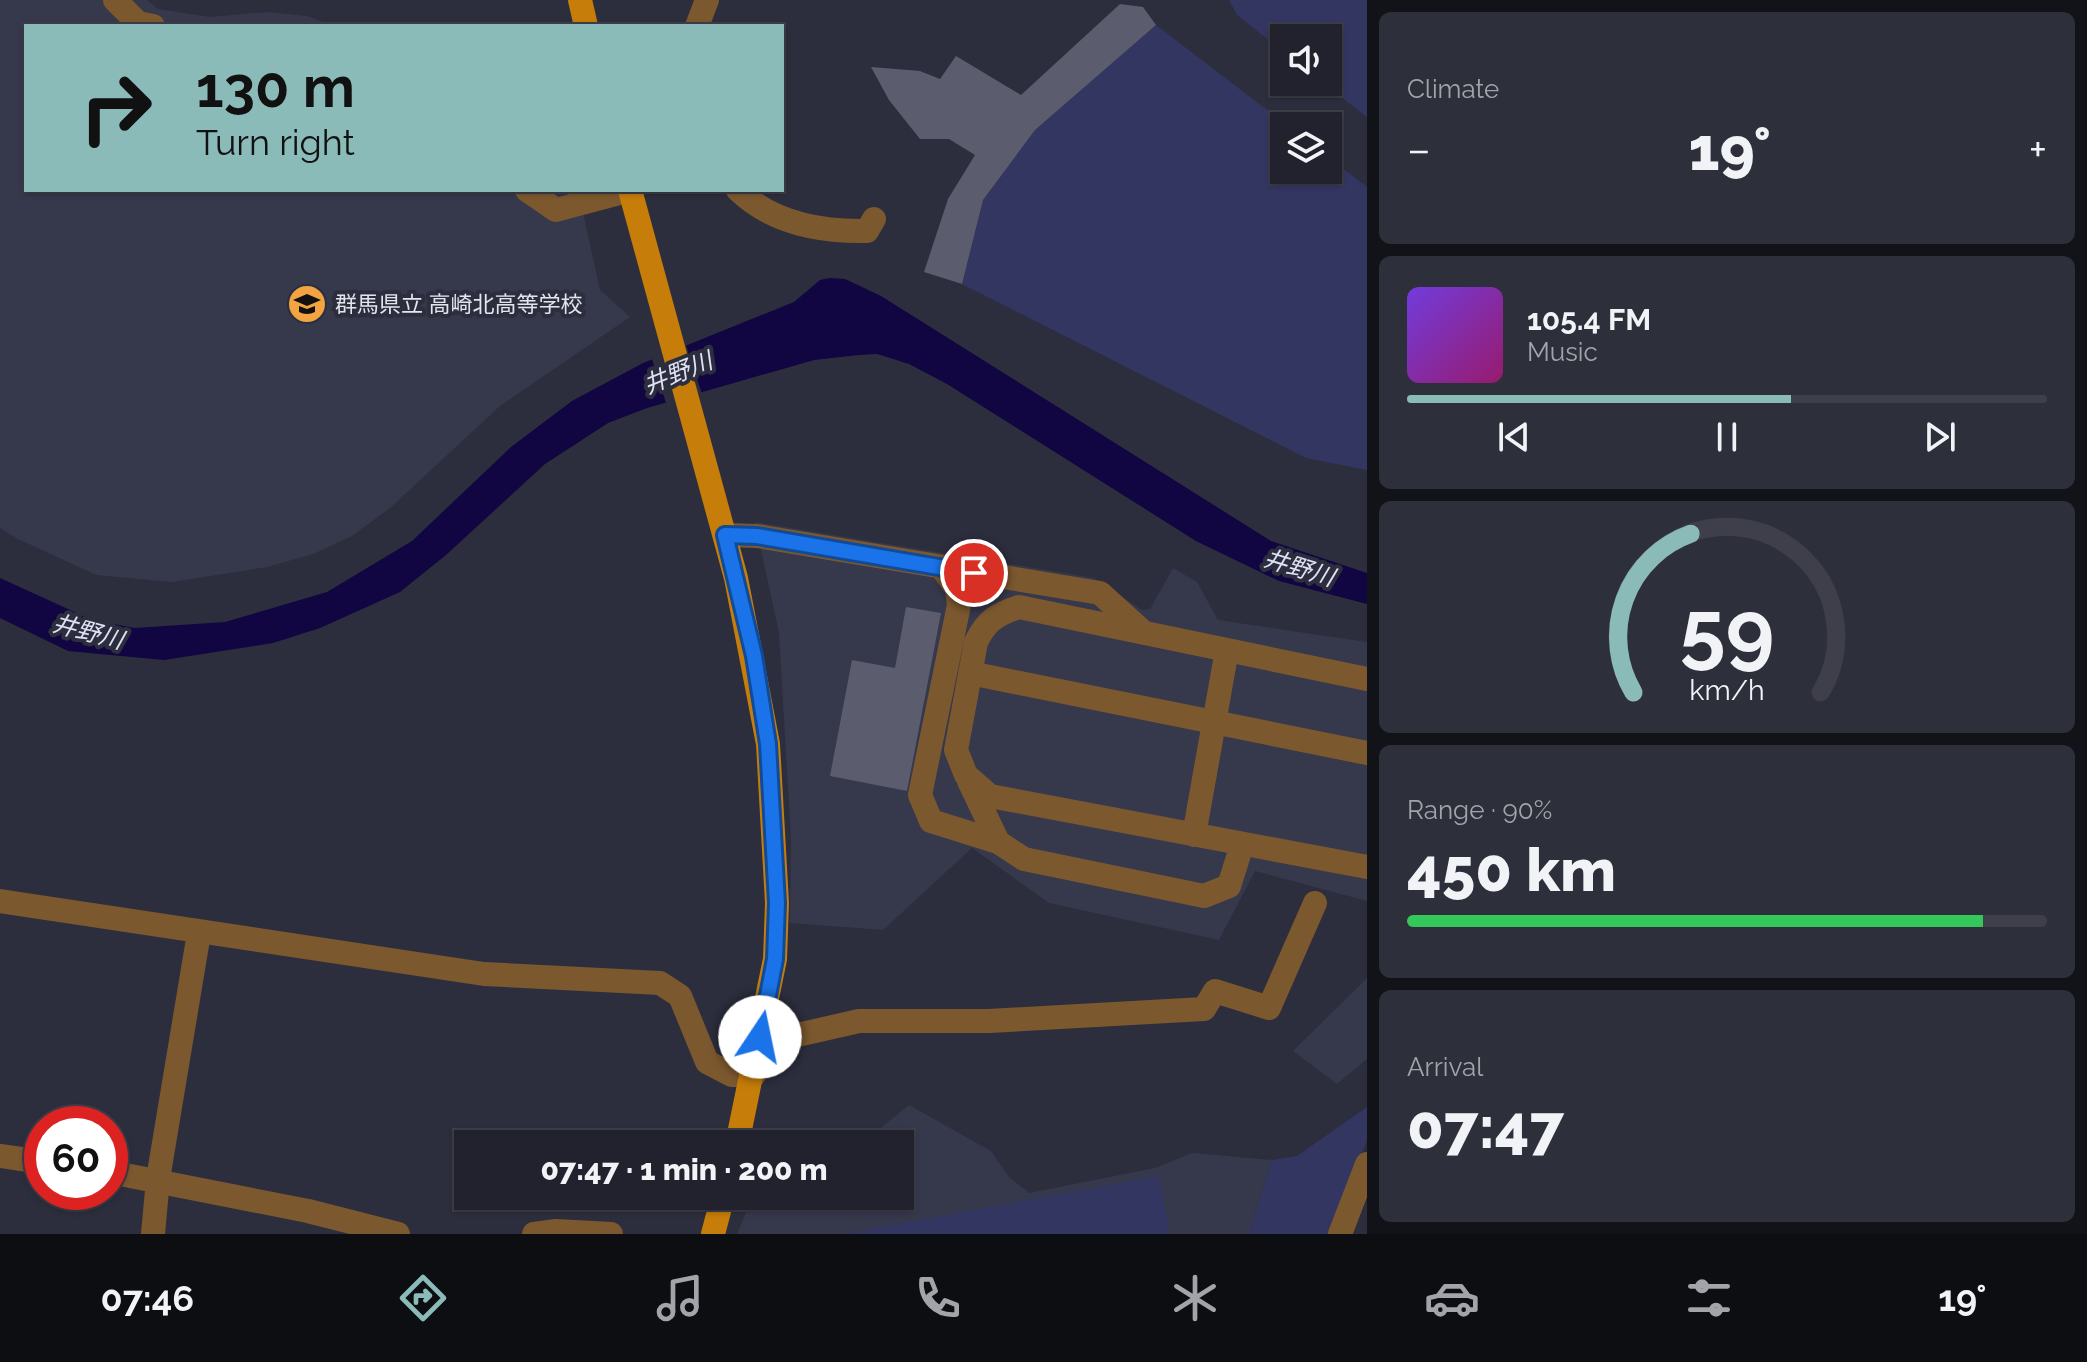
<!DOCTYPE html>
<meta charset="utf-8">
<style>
:root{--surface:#21222e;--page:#2d2f3a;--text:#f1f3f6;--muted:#a2a4aa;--line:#3e3f4a;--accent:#8bbbb9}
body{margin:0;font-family:Raleway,"Noto Sans JP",sans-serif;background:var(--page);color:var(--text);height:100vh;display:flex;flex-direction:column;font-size:30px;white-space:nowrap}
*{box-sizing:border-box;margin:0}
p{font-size:26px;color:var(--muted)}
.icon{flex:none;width:44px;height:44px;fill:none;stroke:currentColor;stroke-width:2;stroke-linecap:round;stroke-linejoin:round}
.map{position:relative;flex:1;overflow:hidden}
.drawer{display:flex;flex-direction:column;gap:12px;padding:12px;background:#121319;width:720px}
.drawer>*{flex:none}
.hud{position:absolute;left:24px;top:24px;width:760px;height:168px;border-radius:0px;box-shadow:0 2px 6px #0004,0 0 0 2px var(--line);background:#8bbbb9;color:#111;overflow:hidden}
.controls{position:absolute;left:1270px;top:24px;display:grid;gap:16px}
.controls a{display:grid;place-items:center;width:72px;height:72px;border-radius:0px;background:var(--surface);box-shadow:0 2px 6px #0004,0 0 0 2px var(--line);font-size:40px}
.speed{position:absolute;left:24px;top:1106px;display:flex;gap:16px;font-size:40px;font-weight:700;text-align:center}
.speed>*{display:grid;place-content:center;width:104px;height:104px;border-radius:50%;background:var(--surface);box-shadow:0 2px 6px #0004,0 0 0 2px var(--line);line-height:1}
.speed .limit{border:12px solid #d22;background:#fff;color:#111}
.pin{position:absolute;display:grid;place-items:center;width:68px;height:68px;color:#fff;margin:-34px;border:4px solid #fff;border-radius:50%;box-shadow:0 2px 8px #0007}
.me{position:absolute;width:88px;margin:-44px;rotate:11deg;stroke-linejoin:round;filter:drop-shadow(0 0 6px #0008)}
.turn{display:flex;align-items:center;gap:28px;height:168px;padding:0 40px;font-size:36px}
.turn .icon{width:104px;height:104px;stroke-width:2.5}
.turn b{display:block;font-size:56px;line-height:68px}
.big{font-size:60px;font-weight:800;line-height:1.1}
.drawer .card{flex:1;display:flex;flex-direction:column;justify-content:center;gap:12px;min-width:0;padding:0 28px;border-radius:12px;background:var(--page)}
.drawer .dial{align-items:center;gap:0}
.dial svg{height:208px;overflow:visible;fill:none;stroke:var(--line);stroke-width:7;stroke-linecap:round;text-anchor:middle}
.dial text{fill:var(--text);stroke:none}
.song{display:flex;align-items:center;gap:24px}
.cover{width:96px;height:96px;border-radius:12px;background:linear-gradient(135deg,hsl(260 70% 55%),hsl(320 70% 35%))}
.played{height:8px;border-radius:4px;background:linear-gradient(90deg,var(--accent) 60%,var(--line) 60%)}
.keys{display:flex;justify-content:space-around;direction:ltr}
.heat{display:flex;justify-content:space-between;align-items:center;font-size:44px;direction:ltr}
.charge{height:12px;border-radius:6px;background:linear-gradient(90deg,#34c759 90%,var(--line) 0)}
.trip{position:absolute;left:454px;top:1130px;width:460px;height:80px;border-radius:0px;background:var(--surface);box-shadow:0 2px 6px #0004,0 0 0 2px var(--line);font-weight:800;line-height:80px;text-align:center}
.tab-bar{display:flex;height:128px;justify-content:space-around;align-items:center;background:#0d0e12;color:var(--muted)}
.tab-bar .icon{width:56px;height:56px}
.tab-bar .active{color:var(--accent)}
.tab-bar b{font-size:36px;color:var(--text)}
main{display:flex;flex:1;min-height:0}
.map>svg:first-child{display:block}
</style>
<main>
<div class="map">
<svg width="1367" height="1234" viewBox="0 0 1367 1234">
<rect width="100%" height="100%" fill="#2c2e3d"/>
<path fill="#36384c" d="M0 0H147L158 9 210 17 268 12 307 16 334 26H26V190H578L600 290 630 317 500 406 390 508 352 536 313 554 267 567 172 582 96 575 16 538 0 528Z
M755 522 1094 578 1142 610 1150 609 1173 568 1197 582 1218 620 1367 642V901L1255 871 1219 940 1049 903 972 848 883 930 790 923 791 839 779 633Z
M1367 978V1059L1337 1084 1293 1051Z
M909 1105 991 1151 1009 1177 1029 1193 1155 1168 1192 1153 1272 1160 1249 1234H737L751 1200 760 1196H900V1144H862Z"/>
<path fill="#343662" d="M1229 0H1367V117L1322 82H1328V38H1284V52L1237 15Z
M1156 25 1288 126H1284V170H1328V157L1367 187V470L1306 458 962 284 983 200 1035 130Z
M1367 1107V1140L1329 1234H1249L1272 1160 1297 1156Z
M1159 1176 1170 1234H843Z"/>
<path fill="#110542" d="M830 278 845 279 881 296 1271 541 1367 573V604L1279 581 1196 541 947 384 909 364 877 354 859 355 814 360 647 408 608 423 545 464 446 555 400 592 320 628 273 643 164 660 68 651 0 618V578L92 620 135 628 225 622 327 592 412 541 511 447 572 401 643 363 794 302 820 280Z"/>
<path fill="#2c2e3d" d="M685 342 702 394 667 406 651 356Z"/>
<path fill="#5b5d6e" d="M1120 4 1143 7 1156 25 1035 130 983 200 962 284 924 272 948 199 975 155 949 139H920L889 100 871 67 920 71 940 79 956 56 1021 95Z
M906 607 941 613 907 791 830 776 852 660 895 668Z"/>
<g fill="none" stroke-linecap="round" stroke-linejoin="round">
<path stroke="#7c582e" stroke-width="24" d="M115 0 138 23 153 26
M697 26 707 0
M527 190 556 210 631 190
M738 190C772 223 820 232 867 231L874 219
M725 535 757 536 1100 593 1143 632
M942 568 957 589 959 605 920 795 931 821 998 842
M970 673 1367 753
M1367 679 1019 607C997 614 986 621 976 642L956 750 966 775 990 796 1367 867
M969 781 998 842 1024 859 1204 896 1229 886 1242 845
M1194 835 1227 650
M0 901 484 974 660 983 680 996 707 1062 732 1075H754
M760 1037 784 1038 859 1021H989L1204 1009 1215 991 1269 1008 1315 903
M0 1156 42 1162
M110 1172 308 1211 398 1234
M153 1234 158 1179 199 933
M534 1234 556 1231 611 1234
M1340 1234 1367 1164"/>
<path stroke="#c67d09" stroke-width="24" d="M580 0 586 26
M630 190 736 578 768 744 777 903 775 959 737 1144
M713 1234 723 1196"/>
</g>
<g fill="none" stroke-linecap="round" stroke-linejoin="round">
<defs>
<path id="route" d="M760 1037 775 959 777 903 768 744 754 656 725 535 757 536 974 573"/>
</defs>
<use href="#route" stroke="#114b97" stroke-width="20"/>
<use href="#route" stroke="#1a73e8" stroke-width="14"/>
</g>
<defs>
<symbol id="school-disc" viewBox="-11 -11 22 22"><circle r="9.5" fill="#f3a442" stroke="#2c2e3d"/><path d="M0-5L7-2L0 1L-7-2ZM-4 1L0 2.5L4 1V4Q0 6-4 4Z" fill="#111"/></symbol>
</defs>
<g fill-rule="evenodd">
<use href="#school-disc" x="285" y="282" width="44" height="44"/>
</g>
<g text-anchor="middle" stroke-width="8" stroke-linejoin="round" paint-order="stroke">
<g font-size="22" fill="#e3e4ee" stroke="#2c2e3d" text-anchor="start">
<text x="335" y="312">群馬県立 高崎北高等学校</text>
</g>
<g font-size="24" font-style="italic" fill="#dfe1f5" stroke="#2c2e3d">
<text transform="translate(678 373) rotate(-22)" y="8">井野川</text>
<text transform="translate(1299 568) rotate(17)" y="8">井野川</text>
<text transform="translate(88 632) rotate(15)" y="8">井野川</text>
</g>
</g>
</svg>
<div class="controls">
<a><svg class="icon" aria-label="sound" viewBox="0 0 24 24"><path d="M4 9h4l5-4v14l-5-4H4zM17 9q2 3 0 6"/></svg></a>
<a><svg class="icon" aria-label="layers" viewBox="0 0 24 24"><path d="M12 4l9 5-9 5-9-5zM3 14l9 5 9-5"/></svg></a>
</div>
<div class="speed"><div class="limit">60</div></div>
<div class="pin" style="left:974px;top:573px;background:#d93025"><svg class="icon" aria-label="arrive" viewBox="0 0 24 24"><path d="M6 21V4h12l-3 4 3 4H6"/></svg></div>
<svg class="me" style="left:760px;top:1037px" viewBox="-20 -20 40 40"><circle r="19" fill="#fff"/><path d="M0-13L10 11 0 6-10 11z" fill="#1a73e8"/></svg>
<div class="trip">07:47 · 1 min · 200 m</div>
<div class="hud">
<div class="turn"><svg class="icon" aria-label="right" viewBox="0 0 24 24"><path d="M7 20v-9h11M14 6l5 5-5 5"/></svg><div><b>130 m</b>Turn right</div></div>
</div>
</div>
<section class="drawer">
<div class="card"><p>Climate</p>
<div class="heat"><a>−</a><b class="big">19°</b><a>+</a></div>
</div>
<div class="card">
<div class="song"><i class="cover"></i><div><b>105.4 FM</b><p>Music</p></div></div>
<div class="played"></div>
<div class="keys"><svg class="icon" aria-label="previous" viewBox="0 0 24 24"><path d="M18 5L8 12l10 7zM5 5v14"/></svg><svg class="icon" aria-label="pause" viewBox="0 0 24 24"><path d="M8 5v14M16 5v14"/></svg><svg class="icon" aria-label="next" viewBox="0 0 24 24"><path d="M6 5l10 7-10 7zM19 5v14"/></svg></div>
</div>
<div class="card dial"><svg viewBox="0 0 100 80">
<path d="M14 69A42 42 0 1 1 86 69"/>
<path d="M14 69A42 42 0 0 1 36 8" stroke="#8bbbb9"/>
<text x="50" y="56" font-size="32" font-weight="700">59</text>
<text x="50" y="72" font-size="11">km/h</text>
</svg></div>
<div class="card"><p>Range · 90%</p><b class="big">450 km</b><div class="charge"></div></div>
<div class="card"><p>Arrival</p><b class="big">07:47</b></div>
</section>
</main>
<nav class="tab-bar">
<b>07:46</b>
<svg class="icon active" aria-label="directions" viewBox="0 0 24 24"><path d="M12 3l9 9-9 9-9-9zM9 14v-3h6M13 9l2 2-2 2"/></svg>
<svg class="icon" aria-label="music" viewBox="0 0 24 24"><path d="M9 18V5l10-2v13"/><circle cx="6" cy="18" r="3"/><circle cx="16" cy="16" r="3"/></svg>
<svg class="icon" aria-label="phone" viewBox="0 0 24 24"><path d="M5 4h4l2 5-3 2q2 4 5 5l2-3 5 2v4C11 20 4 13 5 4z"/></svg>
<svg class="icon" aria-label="climate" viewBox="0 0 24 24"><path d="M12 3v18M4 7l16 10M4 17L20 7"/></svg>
<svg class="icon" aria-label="car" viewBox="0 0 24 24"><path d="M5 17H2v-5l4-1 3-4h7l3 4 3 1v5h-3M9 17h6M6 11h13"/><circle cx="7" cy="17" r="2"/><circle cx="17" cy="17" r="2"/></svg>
<svg class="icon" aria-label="filters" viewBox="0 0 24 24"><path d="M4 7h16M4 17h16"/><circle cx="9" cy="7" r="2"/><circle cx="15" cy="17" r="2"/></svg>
<b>19°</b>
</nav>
